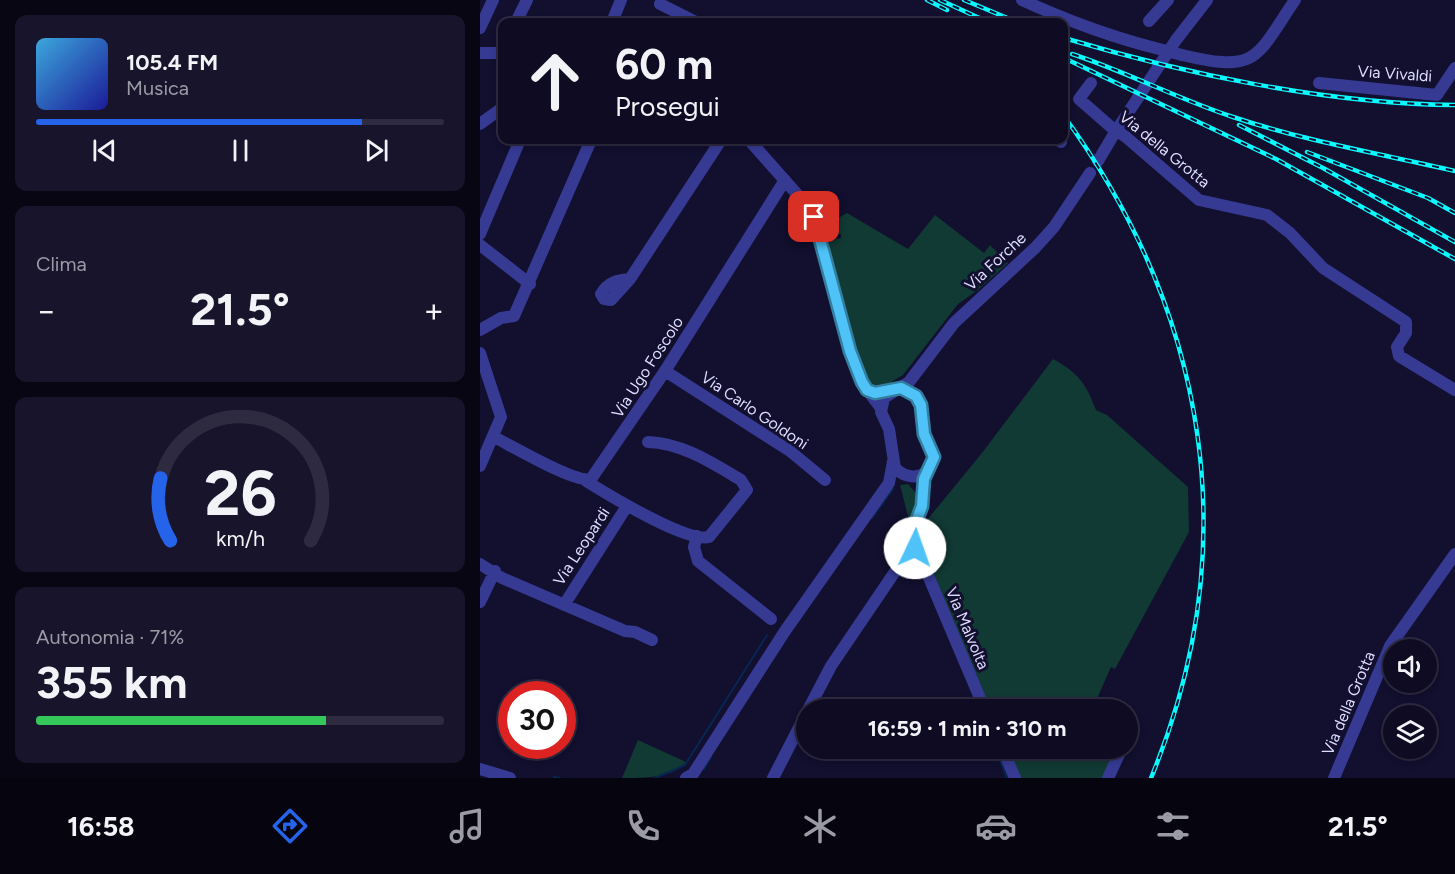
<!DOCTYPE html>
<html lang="it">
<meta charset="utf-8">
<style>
:root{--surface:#0e0b23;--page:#17142b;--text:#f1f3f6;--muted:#9b9ba6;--line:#2e2b41;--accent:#2563eb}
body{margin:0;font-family:Figtree,sans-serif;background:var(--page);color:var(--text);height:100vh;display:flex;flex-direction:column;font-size:22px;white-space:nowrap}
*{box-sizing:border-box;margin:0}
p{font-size:20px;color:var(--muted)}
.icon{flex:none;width:33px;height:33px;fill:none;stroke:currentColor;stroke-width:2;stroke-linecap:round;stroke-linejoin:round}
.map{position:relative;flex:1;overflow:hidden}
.drawer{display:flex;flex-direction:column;gap:15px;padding:15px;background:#080613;width:480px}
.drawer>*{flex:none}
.top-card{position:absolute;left:18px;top:18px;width:570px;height:126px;border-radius:12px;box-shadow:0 3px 9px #0003,0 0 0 2px var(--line);background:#0e0b23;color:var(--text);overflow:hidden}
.controls{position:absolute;left:903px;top:639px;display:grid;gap:12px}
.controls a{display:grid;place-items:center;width:54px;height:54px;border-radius:50%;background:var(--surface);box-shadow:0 3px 9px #0003,0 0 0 2px var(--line);font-size:30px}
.speed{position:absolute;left:18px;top:681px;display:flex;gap:12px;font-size:30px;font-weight:700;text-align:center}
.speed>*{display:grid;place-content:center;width:78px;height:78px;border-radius:50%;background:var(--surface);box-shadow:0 3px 9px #0003,0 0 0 2px var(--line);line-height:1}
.speed .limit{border:9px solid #d22;background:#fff;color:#111}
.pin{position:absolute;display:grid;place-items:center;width:51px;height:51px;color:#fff;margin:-26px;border-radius:12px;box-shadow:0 3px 9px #0006}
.me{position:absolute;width:66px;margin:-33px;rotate:3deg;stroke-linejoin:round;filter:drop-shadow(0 0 4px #0008)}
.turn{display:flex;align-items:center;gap:21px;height:126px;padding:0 18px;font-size:27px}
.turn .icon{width:78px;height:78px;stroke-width:2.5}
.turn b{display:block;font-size:42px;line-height:51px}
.big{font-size:45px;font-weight:700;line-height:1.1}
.drawer .card{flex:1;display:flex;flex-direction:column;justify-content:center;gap:9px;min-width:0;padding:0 21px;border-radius:12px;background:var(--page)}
.drawer .dial{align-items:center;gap:0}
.dial svg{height:156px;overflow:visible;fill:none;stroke:var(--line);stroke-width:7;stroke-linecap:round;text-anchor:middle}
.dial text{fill:var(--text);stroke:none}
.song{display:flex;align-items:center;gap:18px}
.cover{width:72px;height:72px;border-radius:9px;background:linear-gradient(135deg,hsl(200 70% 55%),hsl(240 70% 35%))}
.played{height:6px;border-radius:3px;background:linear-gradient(90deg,var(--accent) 80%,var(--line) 80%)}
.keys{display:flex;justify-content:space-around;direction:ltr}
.heat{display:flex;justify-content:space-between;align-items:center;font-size:33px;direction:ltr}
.charge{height:9px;border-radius:4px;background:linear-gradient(90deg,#34c759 71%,var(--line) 0)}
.trip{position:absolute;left:316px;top:699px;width:342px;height:60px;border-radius:30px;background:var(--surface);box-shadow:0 3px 9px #0003,0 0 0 2px var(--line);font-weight:700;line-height:60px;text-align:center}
.tab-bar{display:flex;height:96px;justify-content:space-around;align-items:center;background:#06040e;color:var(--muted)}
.tab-bar .icon{width:42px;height:42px}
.tab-bar .current{color:var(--accent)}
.tab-bar b{font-size:27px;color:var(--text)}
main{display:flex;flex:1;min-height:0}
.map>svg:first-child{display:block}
</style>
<main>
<section class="drawer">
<div class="card">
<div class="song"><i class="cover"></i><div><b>105.4 FM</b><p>Musica</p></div></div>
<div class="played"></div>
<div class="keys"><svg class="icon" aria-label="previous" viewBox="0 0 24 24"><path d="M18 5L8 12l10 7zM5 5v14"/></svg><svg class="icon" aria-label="pause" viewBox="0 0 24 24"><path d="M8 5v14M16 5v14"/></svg><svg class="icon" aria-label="next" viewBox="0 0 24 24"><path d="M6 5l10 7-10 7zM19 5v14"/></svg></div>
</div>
<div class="card"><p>Clima</p>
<div class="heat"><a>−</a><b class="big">21.5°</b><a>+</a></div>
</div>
<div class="card dial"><svg viewBox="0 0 100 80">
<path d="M14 69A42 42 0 1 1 86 69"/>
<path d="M14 69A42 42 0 0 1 9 37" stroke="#2563eb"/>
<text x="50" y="56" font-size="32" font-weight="700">26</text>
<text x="50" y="72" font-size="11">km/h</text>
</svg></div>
<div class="card"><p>Autonomia · 71%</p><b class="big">355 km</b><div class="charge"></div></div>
</section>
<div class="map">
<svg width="975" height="778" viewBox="0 0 975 778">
<rect width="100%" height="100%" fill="#120f2f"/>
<path fill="#113a35" d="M367 213 428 249 455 215 504 253 510 245 528 263 498 290 478 304 423 375 400 389 389 383 381 375 348 244 352 240 361 238V234L348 236 346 232 358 218Z
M573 359C598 373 606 383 616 410L627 415 708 487 709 532 635 669 631 667 616 701 620 709H511L461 594 438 531 502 453Z
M428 484 436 493 439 492 430 524 420 485Z
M158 740 206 762C195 778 162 778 142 778Z
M528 749H636L623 778H540Z"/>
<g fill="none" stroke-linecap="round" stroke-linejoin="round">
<path stroke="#052752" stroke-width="2" d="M392 518 413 489
M515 748 527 778
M224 769 231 757
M74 777 80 778
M175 778 205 765 287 635"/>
<path stroke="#363a93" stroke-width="12" d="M542 0C588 21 634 38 683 50
M180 4 216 22
M669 21 688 0
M36 22 47 0
M132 22 141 0
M262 22H263
M0 28 13 0
M0 53H22
M702 55C778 73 775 59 815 0
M611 83 599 99 631 127
M839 83 957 95 975 68
M0 124 22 108
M638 128 696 40 727 0
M646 137 719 200 787 215 810 233 843 268 926 322V333L917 347 919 356 975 390
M269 140 324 202 334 217 370 351 385 387 401 408
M579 140 581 142
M618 161 634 134
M0 234 40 140
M0 245 50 284
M150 279C137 280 128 282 121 294L124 299 131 300 150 279 241 140
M0 330 21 318 34 316 111 140
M0 353 21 417 0 466
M185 371 310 451 345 480
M417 389C425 389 434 391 438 398 444 407 440 420 443 431 446 440 456 451 453 462 447 480 427 480 415 468L409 429 401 412 404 398 429 382 474 323 555 248 574 227 610 173
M14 437C32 446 96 484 111 479L185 371 305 180
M447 471C443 483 444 494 442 506 439 518 433 527 433 540L505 710
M106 481C127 494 207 543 229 537L267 490 261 480C232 463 202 443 168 442
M217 536 214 547 218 561 291 619
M0 564 22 578 145 631 155 632 172 640
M0 602 15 571
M84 605 147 506
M328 710 351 666 429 551 435 548
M522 748 535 778
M0 769 30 778
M206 778 213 774 305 631 409 483 413 461
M293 778 327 712
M628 778 642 748
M854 778 910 646 975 554"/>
<defs>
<path id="rail" d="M447 0 467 10
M460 0 508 22
M484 0 537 22
M584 38C705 74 848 104 975 105
M592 54C647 72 698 99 753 117 825 141 901 154 975 171
M584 58 796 159 975 259
M584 116C729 316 766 548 671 778
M759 125 843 168 975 242
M827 152 948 198 975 213"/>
</defs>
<use href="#rail" stroke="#09faff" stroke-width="4.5"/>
<use href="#rail" stroke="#120f2f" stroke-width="2" stroke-dasharray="7" stroke-linecap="butt"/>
<path stroke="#363a93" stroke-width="12" d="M683 50 702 55
M631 127 646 137"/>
</g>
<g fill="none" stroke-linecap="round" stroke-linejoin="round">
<defs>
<path id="route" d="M334 217 370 351 382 382 387 390 395 393 421 388 436 396 441 405 444 434 454 457 444 479 442 506 433 530 435 548"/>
</defs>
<use href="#route" stroke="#337fa1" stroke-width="15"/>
<use href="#route" stroke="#4fc3f7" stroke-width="10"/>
</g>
<g text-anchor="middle" stroke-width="6" stroke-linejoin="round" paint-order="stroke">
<g font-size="16" fill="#dfddff" stroke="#120f2f">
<text transform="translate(915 73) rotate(4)" y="6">Via Vivaldi</text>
<text transform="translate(685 149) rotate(39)" y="6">Via della Grotta</text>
<text transform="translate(515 261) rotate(-43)" y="6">Via Forche</text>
<text transform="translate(167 367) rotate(-57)" y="6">Via Ugo Foscolo</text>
<text transform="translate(275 410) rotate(34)" y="6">Via Carlo Goldoni</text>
<text transform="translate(101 546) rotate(-57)" y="6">Via Leopardi</text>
<text transform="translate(488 628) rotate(67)" y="6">Via Malvolta</text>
<text transform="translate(868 703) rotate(-67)" y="6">Via della Grotta</text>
</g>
</g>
</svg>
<div class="controls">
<a><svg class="icon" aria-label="sound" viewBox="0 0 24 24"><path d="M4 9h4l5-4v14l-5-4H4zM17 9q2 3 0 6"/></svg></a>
<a><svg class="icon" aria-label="layers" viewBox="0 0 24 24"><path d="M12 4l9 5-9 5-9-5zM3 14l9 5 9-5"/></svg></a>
</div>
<div class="speed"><div class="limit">30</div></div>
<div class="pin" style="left:334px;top:217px;background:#d93025"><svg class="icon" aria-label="arrive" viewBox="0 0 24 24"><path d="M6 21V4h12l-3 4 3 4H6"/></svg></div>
<svg class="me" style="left:435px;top:548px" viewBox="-20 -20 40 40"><circle r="19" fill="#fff"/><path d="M0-13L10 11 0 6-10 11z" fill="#4fc3f7"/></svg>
<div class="trip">16:59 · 1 min · 310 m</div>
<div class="top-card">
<div class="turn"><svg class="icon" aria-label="ahead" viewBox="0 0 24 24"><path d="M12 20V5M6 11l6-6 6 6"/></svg><div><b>60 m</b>Prosegui</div></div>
</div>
</div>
</main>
<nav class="tab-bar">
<b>16:58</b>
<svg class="icon current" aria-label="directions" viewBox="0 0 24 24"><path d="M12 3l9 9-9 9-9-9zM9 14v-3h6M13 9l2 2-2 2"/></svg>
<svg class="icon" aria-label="music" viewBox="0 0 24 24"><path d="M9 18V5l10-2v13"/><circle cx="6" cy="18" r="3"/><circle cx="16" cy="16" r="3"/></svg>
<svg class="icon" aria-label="phone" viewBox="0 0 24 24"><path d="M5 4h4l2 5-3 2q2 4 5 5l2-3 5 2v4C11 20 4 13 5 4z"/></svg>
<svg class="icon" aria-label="climate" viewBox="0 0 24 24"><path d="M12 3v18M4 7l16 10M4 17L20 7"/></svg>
<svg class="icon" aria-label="car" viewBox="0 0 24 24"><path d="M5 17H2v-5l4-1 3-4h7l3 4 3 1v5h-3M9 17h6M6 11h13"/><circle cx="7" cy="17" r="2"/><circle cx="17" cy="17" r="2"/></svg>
<svg class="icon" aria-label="filters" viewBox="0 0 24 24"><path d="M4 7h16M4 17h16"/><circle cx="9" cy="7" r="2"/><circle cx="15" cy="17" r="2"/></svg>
<b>21.5°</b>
</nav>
